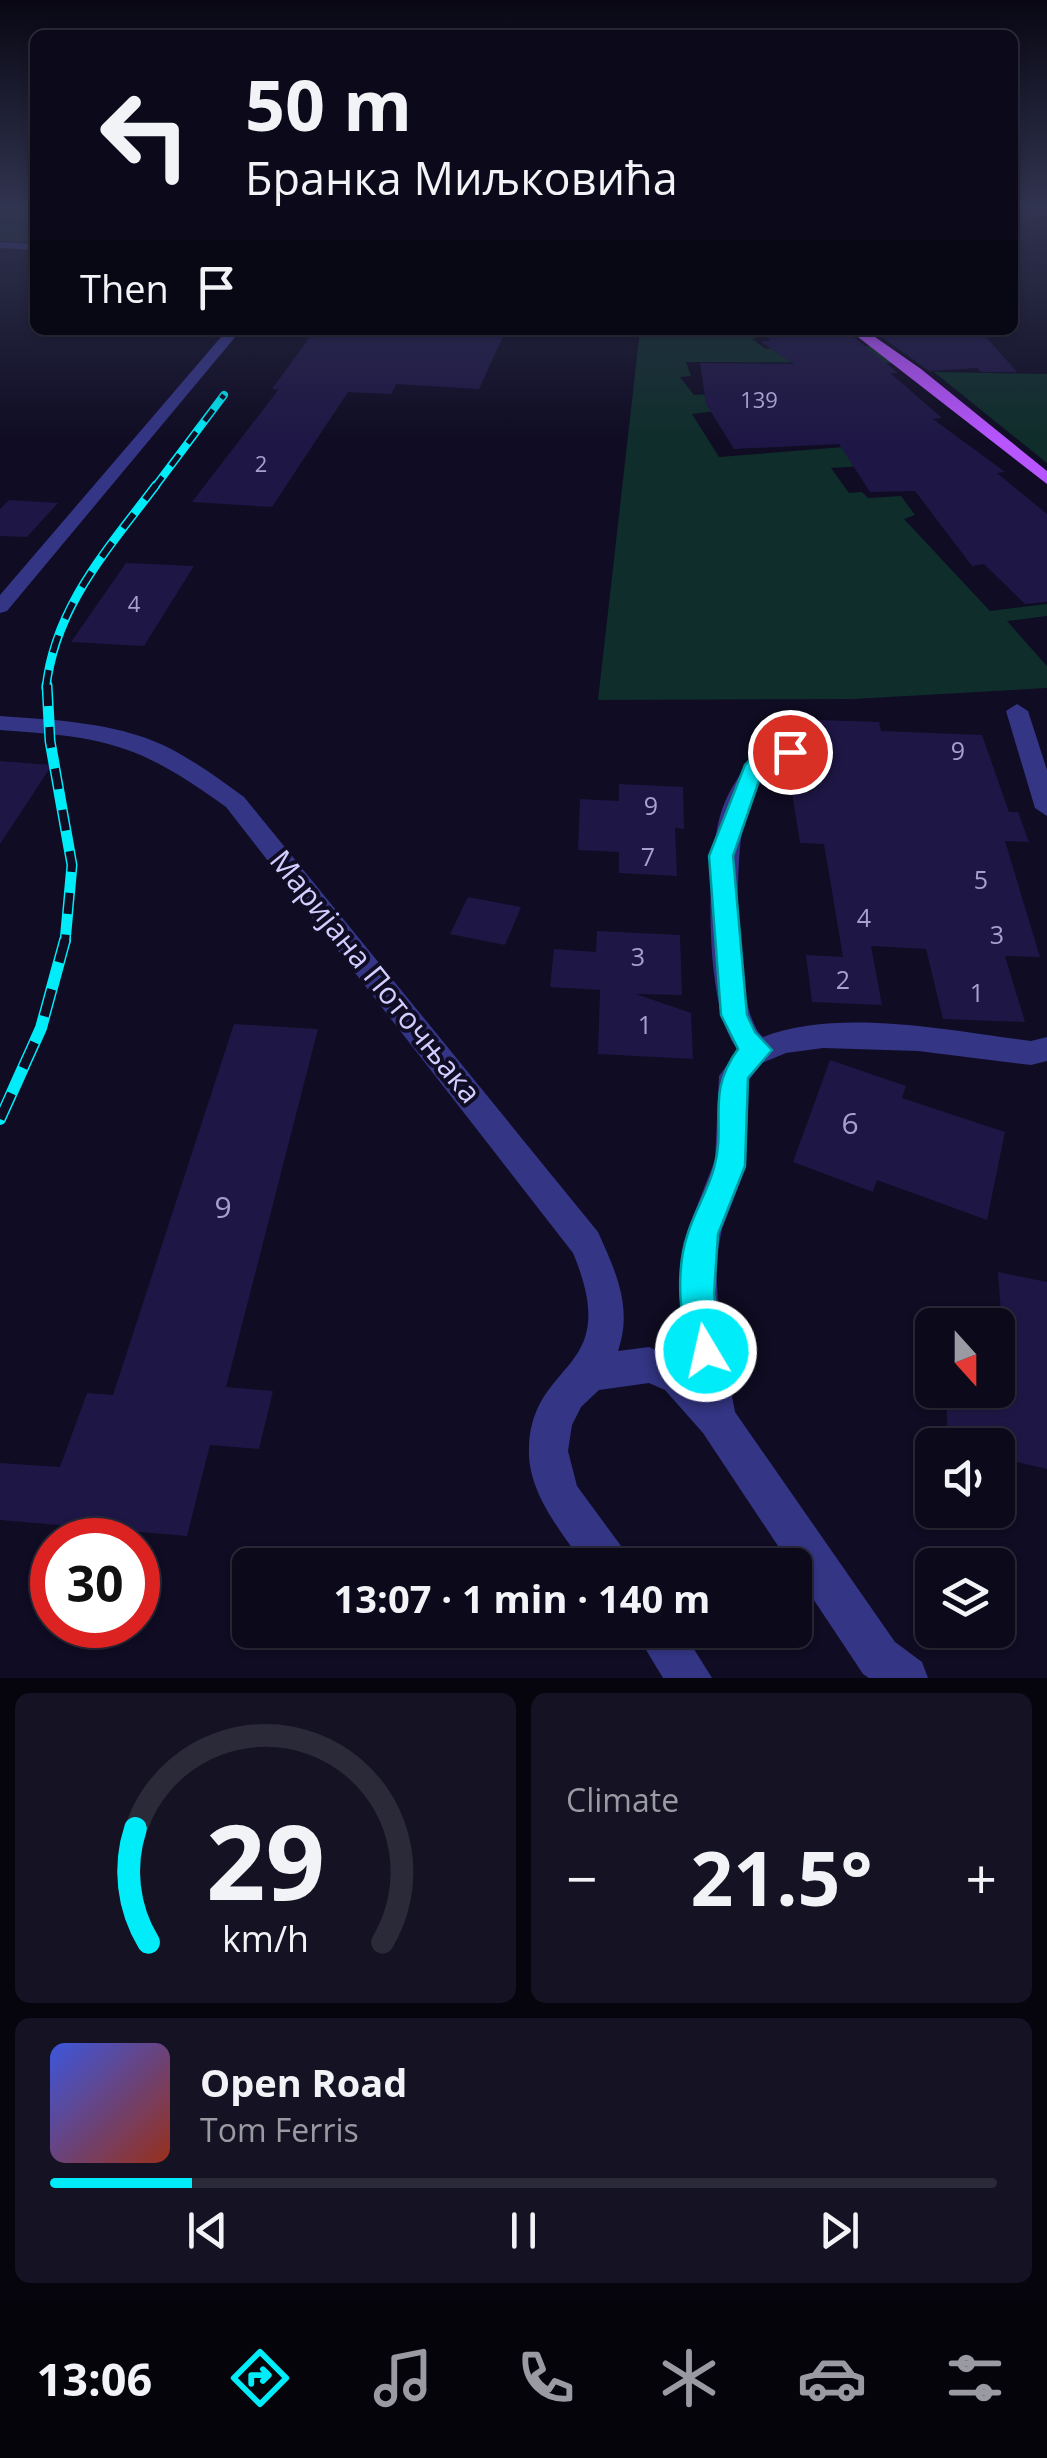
<!DOCTYPE html>
<meta charset="utf-8">
<style>
:root{--surface:#0b091a;--page:#141223;--text:#f1f3f6;--muted:#9a9aa2;--line:#2b2a39;--accent:#00ecf9}
body{margin:0;font-family:"Open Sans",sans-serif;background:var(--page);color:var(--text);height:100vh;display:flex;flex-direction:column;font-size:38px;white-space:nowrap}
*{box-sizing:border-box;margin:0}
p{font-size:32px;color:var(--muted)}
.icon{flex:none;width:55px;height:55px;fill:none;stroke:currentColor;stroke-width:2;stroke-linecap:round;stroke-linejoin:round}
.map{position:relative;height:1678px;overflow:hidden}
.details{display:flex;flex-direction:column;gap:15px;padding:15px;background:#06050e;flex:1}
.details>*{flex:none}
.top-card{position:absolute;left:30px;top:30px;width:988px;height:305px;border-radius:15px;box-shadow:0 2px 8px #0004,0 0 0 2px var(--line);background:#0b091a;color:var(--text);overflow:hidden}
.needle{width:65px;rotate:159deg}
.tools{position:absolute;left:915px;top:1308px;display:grid;gap:20px}
.tools a{display:grid;place-items:center;width:100px;height:100px;border-radius:15px;background:var(--surface);box-shadow:0 2px 8px #0004,0 0 0 2px var(--line);font-size:50px}
.speed{position:absolute;left:30px;top:1518px;display:flex;gap:20px;font-size:50px;font-weight:700;text-align:center}
.speed>*{display:grid;place-content:center;width:130px;height:130px;border-radius:50%;background:var(--surface);box-shadow:0 2px 8px #0004,0 0 0 2px var(--line);line-height:1}
.speed .limit{border:15px solid #d22;background:#fff;color:#111}
.pin{position:absolute;display:grid;place-items:center;width:85px;height:85px;color:#fff;margin:-42px;border:5px solid #fff;border-radius:50%;box-shadow:0 2px 10px #0007}
.me{position:absolute;width:110px;margin:-55px;rotate:351deg;stroke-linejoin:round;filter:drop-shadow(0 0 8px #0008)}
.turn{display:flex;align-items:center;gap:35px;height:210px;padding:0 50px;font-size:45px}
.turn .icon{width:130px;height:130px;stroke-width:2.5}
.turn b{display:block;font-size:70px;line-height:85px}
.then{display:flex;align-items:center;height:95px;padding:0 50px;background:#0003;gap:20px;font-size:38px}
.big{font-size:75px;font-weight:700;line-height:1.1}
.details .card{flex:1;display:flex;flex-direction:column;justify-content:center;gap:15px;min-width:0;padding:0 35px;border-radius:15px;background:var(--page)}
.details .dial{align-items:center;gap:0}
.dial svg{height:260px;overflow:visible;fill:none;stroke:var(--line);stroke-width:7;stroke-linecap:round;text-anchor:middle}
.dial text{fill:var(--text);stroke:none}
.song{display:flex;align-items:center;gap:30px}
.cover{width:120px;height:120px;border-radius:15px;background:linear-gradient(135deg,hsl(230 70% 55%),hsl(10 70% 35%))}
.played{height:10px;border-radius:5px;background:linear-gradient(90deg,var(--accent) 15%,var(--line) 15%)}
.keys{display:flex;justify-content:space-around;direction:ltr}
.heat{display:flex;justify-content:space-between;align-items:center;font-size:55px;direction:ltr}
.details .tiles{flex:1;display:grid;gap:15px;grid-template-columns:1fr 1fr}
.card:last-child{grid-column:span 2}
.trip{position:absolute;left:232px;top:1548px;width:580px;height:100px;border-radius:15px;background:var(--surface);box-shadow:0 2px 8px #0004,0 0 0 2px var(--line);font-weight:700;line-height:100px;text-align:center}
.dock{display:flex;height:160px;justify-content:space-around;align-items:center;background:#04040a;color:var(--muted)}
.dock .icon{width:70px;height:70px}
.dock .current{color:var(--accent)}
.dock b{font-size:45px;color:var(--text)}
.map>svg:first-child{display:block}
</style>
<div class="map">
<svg width="1047" height="1678" viewBox="0 0 1047 1678">
<rect width="100%" height="100%" fill="#0f0c23"/>
<path fill="#0f2d2b" d="M0 206H35V242L0 241Z
M640 330H747L758 337 752 339 766 349 805 344 819 353 870 346 895 363 686 362 691 376 680 377 694 395 730 393 741 408 692 414 719 457 844 447 863 466 831 468 849 493 862 492 868 498 901 496 915 515 904 519 990 611 1047 604V616L1007 621 1047 666V688L854 699 598 700Z
M934 372 1047 374V463Z"/>
<path fill="#1e1745" d="M315 330H506L479 389 396 384 391 394 348 392 272 507 192 502 279 389H272Z
M756 330H845L898 373H890L942 418 933 419 1005 472 997 473 1047 514V602L1025 604 984 564 972 566 915 491 870 492 839 444 734 449 706 404 700 363 794 364 761 342 771 340Z
M872 330H980L1017 372H981L977 368 929 371Z
M9 500 58 503 27 537 0 536V509Z
M126 563 194 566 144 646 71 642Z
M818 720 879 722 881 731 982 735 1009 812H1018L1029 842 1005 841 1040 957 1005 956 1025 1022 943 1019 926 949 871 946 882 1005 812 1002 806 955 843 957 824 844 800 843 788 766 827 767Z
M0 761 52 765 0 844Z
M619 784 683 787 684 829 675 828 677 876 619 873V852L578 850 580 799 619 801Z
M468 897 521 907 505 945 450 934Z
M597 931 680 935 682 995 636 994 691 1013 693 1059 598 1054 600 990 550 987 554 949 596 952Z
M234 1024 318 1029 226 1387 273 1391 259 1449 210 1445 187 1536 0 1520V1463L60 1467 87 1393 113 1395Z
M830 1060 906 1086 902 1098 1005 1132 987 1220 877 1180 873 1192 793 1162Z
M998 1272 1047 1282V1469L998 1458V1445H948L946 1390H998V1353L1004 1355Z"/>
<g fill="none" stroke-linecap="round" stroke-linejoin="round">
<path fill="#343585" fill-rule="evenodd" d="M0 242 35 244V250L0 248Z
M227 330H241L7 611 0 613V595Z
M1017 704 1028 711 1047 770V816L1035 808 1006 711Z
M0 716C54 720 113 722 163 745 192 759 218 778 244 797L598 1232C616 1272 633 1308 618 1351L649 1347 688 1363 680 1305 681 1260 688 1229 715 1160 719 1076 738 1050C704 1009 706 866 720 816 727 791 743 770 758 749L820 747 823 752 820 757 773 761C761 778 750 795 745 816 734 855 733 1012 763 1037 839 1007 952 1031 1031 1041L1047 1037V1061L1031 1065 918 1051 823 1048 786 1053 762 1063 749 1080 746 1167 722 1229 716 1260 719 1328 735 1412 895 1642 922 1662 928 1678H869L863 1674 703 1433 665 1390 649 1383 599 1390 581 1407 572 1425 568 1451 577 1486 624 1550 630 1565H584C561 1531 527 1492 529 1448 532 1357 624 1375 573 1253L226 807C139 744 107 737 0 730Z
M634 1630H682L712 1678H663Z"/>
<path fill="#b755ff" fill-rule="evenodd" d="M849 330H865L921 369 1047 471V484Z"/>
<defs>
<path id="rail-far3" d="M154 488 224 395"/>
<path id="rail-far2" d="M46 688C55 606 108 549 156 485"/>
<path id="rail-far1" d="M47 685 50 741 72 865 65 942"/>
<path id="rail" d="M0 1119 41 1028 65 940"/>
</defs>
<use href="#rail-far3" stroke="#00ecf9" stroke-width="8"/>
<use href="#rail-far2" stroke="#00ecf9" stroke-width="9"/>
<use href="#rail-far1" stroke="#00ecf9" stroke-width="11"/>
<use href="#rail" stroke="#00ecf9" stroke-width="12"/>
<use href="#rail-far3" stroke="#0f0c23" stroke-width="5" stroke-dasharray="14" stroke-linecap="butt"/>
<use href="#rail-far2" stroke="#0f0c23" stroke-width="6" stroke-dasharray="18" stroke-linecap="butt"/>
<use href="#rail-far1" stroke="#0f0c23" stroke-width="8" stroke-dasharray="21" stroke-linecap="butt"/>
<use href="#rail" stroke="#0f0c23" stroke-width="9" stroke-dasharray="28" stroke-linecap="butt"/>
</g>
<linearGradient id="sky" x2="0" y2="1"><stop stop-color="#080713"/><stop offset="0.47" stop-color="#313450"/><stop offset="1" stop-color="#313450" stop-opacity="0"/></linearGradient>
<rect width="1047" height="441" fill="url(#sky)"/>
<path fill="#00ecf9" stroke="#0099a2" stroke-width="2.5" d="M790 745 800 752 797 756 773 760 762 772 733 856 747 1015 755 1032 772 1050 748 1078 745 1166 718 1234 714 1294 723 1351 718 1363 706 1367 694 1363C679 1326 675 1270 688 1233 695 1211 708 1190 714 1168 727 1121 705 1095 738 1049L721 1015 709 856 745 765 759 750Z"/>
<g text-anchor="middle" stroke-width="8" stroke-linejoin="round" paint-order="stroke">
<g font-size="22" fill="#a5a0d0">
<text x="759" y="408">139</text>
<text x="261" y="472">2</text>
<text x="134" y="612">4</text>
</g>
<g font-size="25" fill="#a5a0d0">
<text x="958" y="760">9</text>
<text x="651" y="815">9</text>
<text x="648" y="866">7</text>
<text x="981" y="889">5</text>
<text x="864" y="927">4</text>
<text x="997" y="944">3</text>
<text x="638" y="966">3</text>
<text x="843" y="989">2</text>
<text x="977" y="1002">1</text>
<text x="645" y="1034">1</text>
</g>
<g font-size="30" fill="#d2ceff" stroke="#0f0c23">
<text transform="translate(375 977) rotate(51)" y="10">Маријана Поточњака</text>
</g>
<g font-size="30" fill="#a5a0d0">
<text x="850" y="1134">6</text>
<text x="223" y="1218">9</text>
</g>
</g>
</svg>
<div class="tools">
<a><svg class="needle" viewBox="-14 -14 28 28"><path d="M0-13l5 13h-10z" fill="#e53935"/><path d="M0 13l5-13h-10z" fill="#9a9aa2"/></svg></a>
<a><svg class="icon" aria-label="sound" viewBox="0 0 24 24"><path d="M4 9h4l5-4v14l-5-4H4zM17 9q2 3 0 6"/></svg></a>
<a><svg class="icon" aria-label="layers" viewBox="0 0 24 24"><path d="M12 4l9 5-9 5-9-5zM3 14l9 5 9-5"/></svg></a>
</div>
<div class="speed"><div class="limit">30</div></div>
<div class="pin" style="left:790px;top:752px;background:#d93025"><svg class="icon" aria-label="arrive" viewBox="0 0 24 24"><path d="M6 21V4h12l-3 4 3 4H6"/></svg></div>
<svg class="me" style="left:706px;top:1351px" viewBox="-20 -20 40 40"><circle r="17" fill="#00ecf9" stroke="#fff" stroke-width="3"/><path d="M0-11L8 9 0 5-8 9z" fill="#fff"/></svg>
<div class="trip">13:07 · 1 min · 140 m</div>
<div class="top-card">
<div class="turn"><svg class="icon" aria-label="left" viewBox="0 0 24 24"><path d="M17 20v-9H6M10 6l-5 5 5 5"/></svg><div><b>50 m</b>Бранка Миљковића</div></div>
<div class="then">Then<svg class="icon" aria-label="arrive" viewBox="0 0 24 24"><path d="M6 21V4h12l-3 4 3 4H6"/></svg></div>
</div>
</div>
<section class="details">
<div class="tiles">
<div class="card dial"><svg viewBox="0 0 100 80">
<path d="M14 69A42 42 0 1 1 86 69"/>
<path d="M14 69A42 42 0 0 1 10 34" stroke="#00ecf9"/>
<text x="50" y="56" font-size="32" font-weight="700">29</text>
<text x="50" y="72" font-size="11">km/h</text>
</svg></div>
<div class="card"><p>Climate</p>
<div class="heat"><a>−</a><b class="big">21.5°</b><a>+</a></div>
</div>
<div class="card">
<div class="song"><i class="cover"></i><div><b>Open Road</b><p>Tom Ferris</p></div></div>
<div class="played"></div>
<div class="keys"><svg class="icon" aria-label="previous" viewBox="0 0 24 24"><path d="M18 5L8 12l10 7zM5 5v14"/></svg><svg class="icon" aria-label="pause" viewBox="0 0 24 24"><path d="M8 5v14M16 5v14"/></svg><svg class="icon" aria-label="next" viewBox="0 0 24 24"><path d="M6 5l10 7-10 7zM19 5v14"/></svg></div>
</div>
</div>
</section>
<nav class="dock">
<b>13:06</b>
<svg class="icon current" aria-label="directions" viewBox="0 0 24 24"><path d="M12 3l9 9-9 9-9-9zM9 14v-3h6M13 9l2 2-2 2"/></svg>
<svg class="icon" aria-label="music" viewBox="0 0 24 24"><path d="M9 18V5l10-2v13"/><circle cx="6" cy="18" r="3"/><circle cx="16" cy="16" r="3"/></svg>
<svg class="icon" aria-label="phone" viewBox="0 0 24 24"><path d="M5 4h4l2 5-3 2q2 4 5 5l2-3 5 2v4C11 20 4 13 5 4z"/></svg>
<svg class="icon" aria-label="climate" viewBox="0 0 24 24"><path d="M12 3v18M4 7l16 10M4 17L20 7"/></svg>
<svg class="icon" aria-label="car" viewBox="0 0 24 24"><path d="M5 17H2v-5l4-1 3-4h7l3 4 3 1v5h-3M9 17h6M6 11h13"/><circle cx="7" cy="17" r="2"/><circle cx="17" cy="17" r="2"/></svg>
<svg class="icon" aria-label="filters" viewBox="0 0 24 24"><path d="M4 7h16M4 17h16"/><circle cx="9" cy="7" r="2"/><circle cx="15" cy="17" r="2"/></svg>
</nav>
